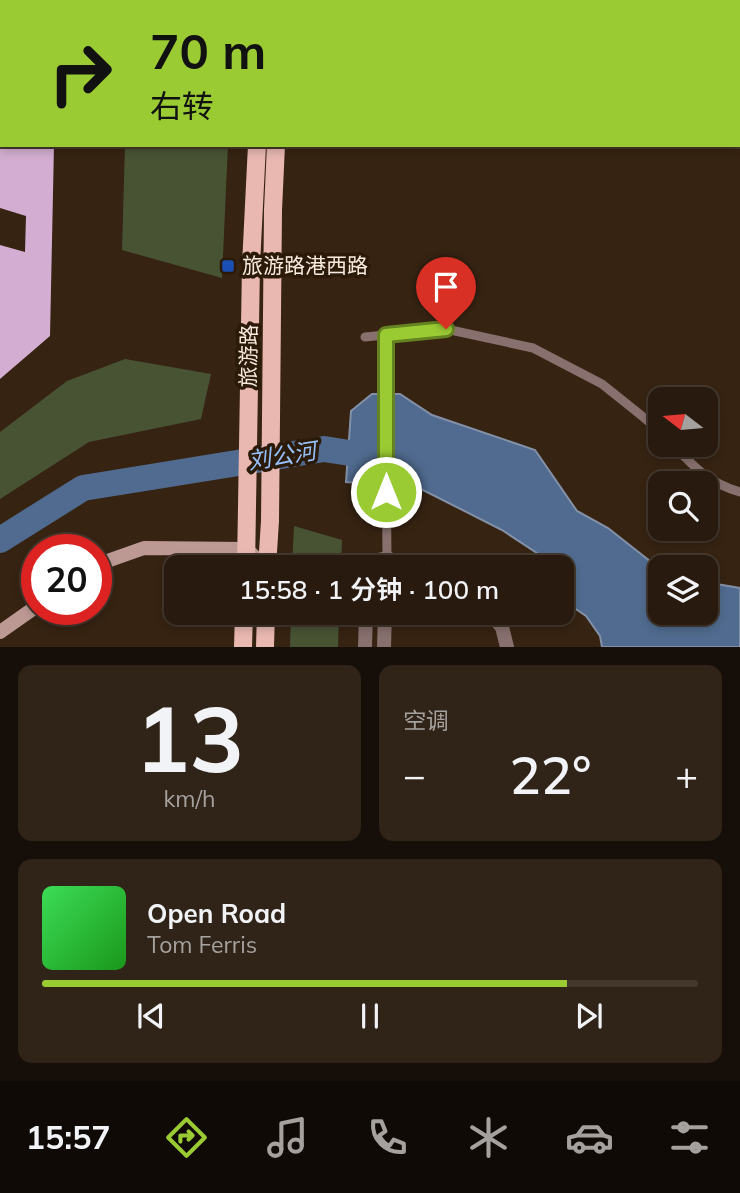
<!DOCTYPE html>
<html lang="zh">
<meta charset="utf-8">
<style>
:root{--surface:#281a0e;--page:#302317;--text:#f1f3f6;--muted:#a5a19e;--line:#44382e;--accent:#9bcb33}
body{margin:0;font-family:Mulish,"Noto Sans SC",sans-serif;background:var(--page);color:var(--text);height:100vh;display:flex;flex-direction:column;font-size:26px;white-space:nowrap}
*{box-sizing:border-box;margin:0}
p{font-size:23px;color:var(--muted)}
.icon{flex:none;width:38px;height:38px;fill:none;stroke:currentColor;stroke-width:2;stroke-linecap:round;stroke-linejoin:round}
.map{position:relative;height:647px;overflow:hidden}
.sheet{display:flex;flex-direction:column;gap:18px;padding:18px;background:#160e08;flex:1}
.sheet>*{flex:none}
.guide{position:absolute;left:0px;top:0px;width:740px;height:147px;box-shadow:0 4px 10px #0003,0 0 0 2px var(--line);background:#9bcb33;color:#111;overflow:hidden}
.needle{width:46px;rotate:286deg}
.controls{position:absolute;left:648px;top:387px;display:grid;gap:14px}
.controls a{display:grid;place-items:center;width:70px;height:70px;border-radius:14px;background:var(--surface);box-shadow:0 4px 10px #0003,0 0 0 2px var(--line);font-size:35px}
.speed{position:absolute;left:21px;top:534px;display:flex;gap:14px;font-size:35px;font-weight:700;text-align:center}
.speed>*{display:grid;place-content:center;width:91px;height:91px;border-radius:50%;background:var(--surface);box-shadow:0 4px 10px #0003,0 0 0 2px var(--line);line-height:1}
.speed .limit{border:10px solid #d22;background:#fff;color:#111}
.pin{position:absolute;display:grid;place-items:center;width:60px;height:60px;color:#fff;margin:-72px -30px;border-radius:50% 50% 50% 0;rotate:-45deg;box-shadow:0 0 7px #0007}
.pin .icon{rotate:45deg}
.me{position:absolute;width:77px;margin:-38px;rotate:0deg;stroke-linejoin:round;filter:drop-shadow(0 0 5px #0008)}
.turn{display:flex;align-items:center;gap:24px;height:147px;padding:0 35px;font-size:32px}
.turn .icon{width:91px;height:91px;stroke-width:2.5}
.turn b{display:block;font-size:49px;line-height:60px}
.big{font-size:52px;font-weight:600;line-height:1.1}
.sheet .card{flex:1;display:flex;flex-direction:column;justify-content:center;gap:10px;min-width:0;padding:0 24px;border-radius:14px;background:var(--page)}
.sheet .dial{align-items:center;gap:0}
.dial b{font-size:91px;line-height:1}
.song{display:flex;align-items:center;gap:21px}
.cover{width:84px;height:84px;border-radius:10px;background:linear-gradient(135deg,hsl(130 70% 55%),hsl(120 70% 35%))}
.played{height:7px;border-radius:4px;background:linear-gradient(90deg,var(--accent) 80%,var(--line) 80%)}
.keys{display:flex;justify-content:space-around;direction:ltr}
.heat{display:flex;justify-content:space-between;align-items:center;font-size:38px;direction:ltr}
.sheet .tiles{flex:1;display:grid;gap:18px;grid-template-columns:1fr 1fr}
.card:last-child{grid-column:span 2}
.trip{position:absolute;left:164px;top:555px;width:410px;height:70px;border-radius:14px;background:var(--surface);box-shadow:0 4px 10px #0003,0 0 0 2px var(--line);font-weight:600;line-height:70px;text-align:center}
.menu{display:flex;height:112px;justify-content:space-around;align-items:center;background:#100a06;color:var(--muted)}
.menu .icon{width:49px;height:49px}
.menu .current{color:var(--accent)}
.menu b{font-size:32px;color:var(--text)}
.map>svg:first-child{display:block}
</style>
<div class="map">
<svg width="740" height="647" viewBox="0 0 740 647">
<rect width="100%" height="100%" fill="#362312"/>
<path fill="#485334" d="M125 145H228L222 278 122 250Z
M125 359 211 374 201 419 89 442 0 499V432L67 381Z
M294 526 342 540 341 567H292Z
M291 613H339L338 647H290Z"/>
<path fill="#506b8f" stroke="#8291a7" stroke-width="2" d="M372 394H400L432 415 535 450 577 511 608 528 660 569V612H705V582L740 588V647H602L600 636 586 616 570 605 562 586V567H553L552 563 502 530 417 487 346 482 351 411Z"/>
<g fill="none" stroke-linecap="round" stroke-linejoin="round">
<path stroke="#506b8f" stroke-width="26" d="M0 540 83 488 324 449 382 458"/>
</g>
<path fill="#d3aed2" d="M0 145H54L50 336 0 379V245L25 252 26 216 0 208Z"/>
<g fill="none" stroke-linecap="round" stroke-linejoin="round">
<path stroke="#87706d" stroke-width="9" d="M385 335 387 558
M365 337 446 329 533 348 602 384 642 416 660 432
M672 444C694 467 709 483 740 492"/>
<path stroke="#87706d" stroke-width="14" d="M368 567V562L387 558 412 567
M488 612 502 627 507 647
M365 647 366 612
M384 647 385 612"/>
<path stroke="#bd9994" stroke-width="14" d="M96 565 144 548 246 549 266 567
M0 632 37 606"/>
<path stroke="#e8b8b1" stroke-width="18" d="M453 0 465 2
M581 0 592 2
M261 2V0
M284 2V0
M738 24H740
M738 43 740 44
M246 567 251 265 257 145
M267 567 270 521 273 210 276 145
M243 647 244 612
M265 647 266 612"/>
</g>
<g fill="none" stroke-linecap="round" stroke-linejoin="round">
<defs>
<path id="route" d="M386 492V335L446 329"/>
</defs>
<use href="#route" stroke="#658421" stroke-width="18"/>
<use href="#route" stroke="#9bcb33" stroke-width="12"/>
</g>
<rect fill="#1a4fb4" stroke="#2c1a08" stroke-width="2.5" x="221" y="259" width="14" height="14" rx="3.5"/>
<g text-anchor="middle" stroke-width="7" stroke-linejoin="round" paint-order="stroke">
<g font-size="21" fill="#f6e9de" stroke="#2c1a08" text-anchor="start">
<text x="242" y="273">旅游路港西路</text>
</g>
<g font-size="21" fill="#f6e9de" stroke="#2c1a08">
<text transform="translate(249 356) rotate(-89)" y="7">旅游路</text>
</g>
<g font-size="23" font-style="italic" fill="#95c1fb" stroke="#2c1a08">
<text transform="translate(282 456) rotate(-9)" y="8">刘公河</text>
</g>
</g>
</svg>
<div class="controls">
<a><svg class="needle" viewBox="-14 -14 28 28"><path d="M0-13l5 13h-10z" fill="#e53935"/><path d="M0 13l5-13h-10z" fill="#a5a19e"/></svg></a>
<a><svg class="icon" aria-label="search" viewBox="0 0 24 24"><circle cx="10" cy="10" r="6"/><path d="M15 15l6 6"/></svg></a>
<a><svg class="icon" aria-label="layers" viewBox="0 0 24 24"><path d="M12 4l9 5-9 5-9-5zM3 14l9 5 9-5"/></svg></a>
</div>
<div class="speed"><div class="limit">20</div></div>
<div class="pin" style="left:446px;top:329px;background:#d93025"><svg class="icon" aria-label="arrive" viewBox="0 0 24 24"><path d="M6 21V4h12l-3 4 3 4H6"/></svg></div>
<svg class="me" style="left:386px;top:492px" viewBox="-20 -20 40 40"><circle r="17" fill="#9bcb33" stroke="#fff" stroke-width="3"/><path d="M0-11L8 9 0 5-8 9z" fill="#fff"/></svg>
<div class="trip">15:58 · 1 分钟 · 100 m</div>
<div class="guide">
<div class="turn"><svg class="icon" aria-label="right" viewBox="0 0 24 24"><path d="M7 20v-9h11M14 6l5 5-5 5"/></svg><div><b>70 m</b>右转</div></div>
</div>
</div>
<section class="sheet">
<div class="tiles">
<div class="card dial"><b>13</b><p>km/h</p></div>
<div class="card"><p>空调</p>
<div class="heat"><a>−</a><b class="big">22°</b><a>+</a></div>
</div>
<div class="card">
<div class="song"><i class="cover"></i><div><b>Open Road</b><p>Tom Ferris</p></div></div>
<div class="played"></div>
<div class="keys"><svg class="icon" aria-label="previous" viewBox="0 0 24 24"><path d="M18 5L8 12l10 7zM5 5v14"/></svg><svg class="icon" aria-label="pause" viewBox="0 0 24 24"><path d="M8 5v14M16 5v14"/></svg><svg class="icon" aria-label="next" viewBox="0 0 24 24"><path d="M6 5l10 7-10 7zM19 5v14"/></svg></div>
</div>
</div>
</section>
<nav class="menu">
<b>15:57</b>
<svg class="icon current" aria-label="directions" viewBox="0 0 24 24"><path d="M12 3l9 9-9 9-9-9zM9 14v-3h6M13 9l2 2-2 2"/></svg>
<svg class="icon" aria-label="music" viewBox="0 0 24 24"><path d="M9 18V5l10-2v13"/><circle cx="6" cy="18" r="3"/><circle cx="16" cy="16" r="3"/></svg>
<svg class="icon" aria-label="phone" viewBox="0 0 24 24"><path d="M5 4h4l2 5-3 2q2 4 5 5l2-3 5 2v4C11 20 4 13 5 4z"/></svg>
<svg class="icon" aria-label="climate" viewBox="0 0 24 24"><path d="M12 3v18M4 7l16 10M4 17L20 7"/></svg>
<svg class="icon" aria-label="car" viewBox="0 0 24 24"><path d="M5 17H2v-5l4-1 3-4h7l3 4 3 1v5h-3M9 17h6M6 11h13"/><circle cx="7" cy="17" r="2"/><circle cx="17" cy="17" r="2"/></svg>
<svg class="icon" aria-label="filters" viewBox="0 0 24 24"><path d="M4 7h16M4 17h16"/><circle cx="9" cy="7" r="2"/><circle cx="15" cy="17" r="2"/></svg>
</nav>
